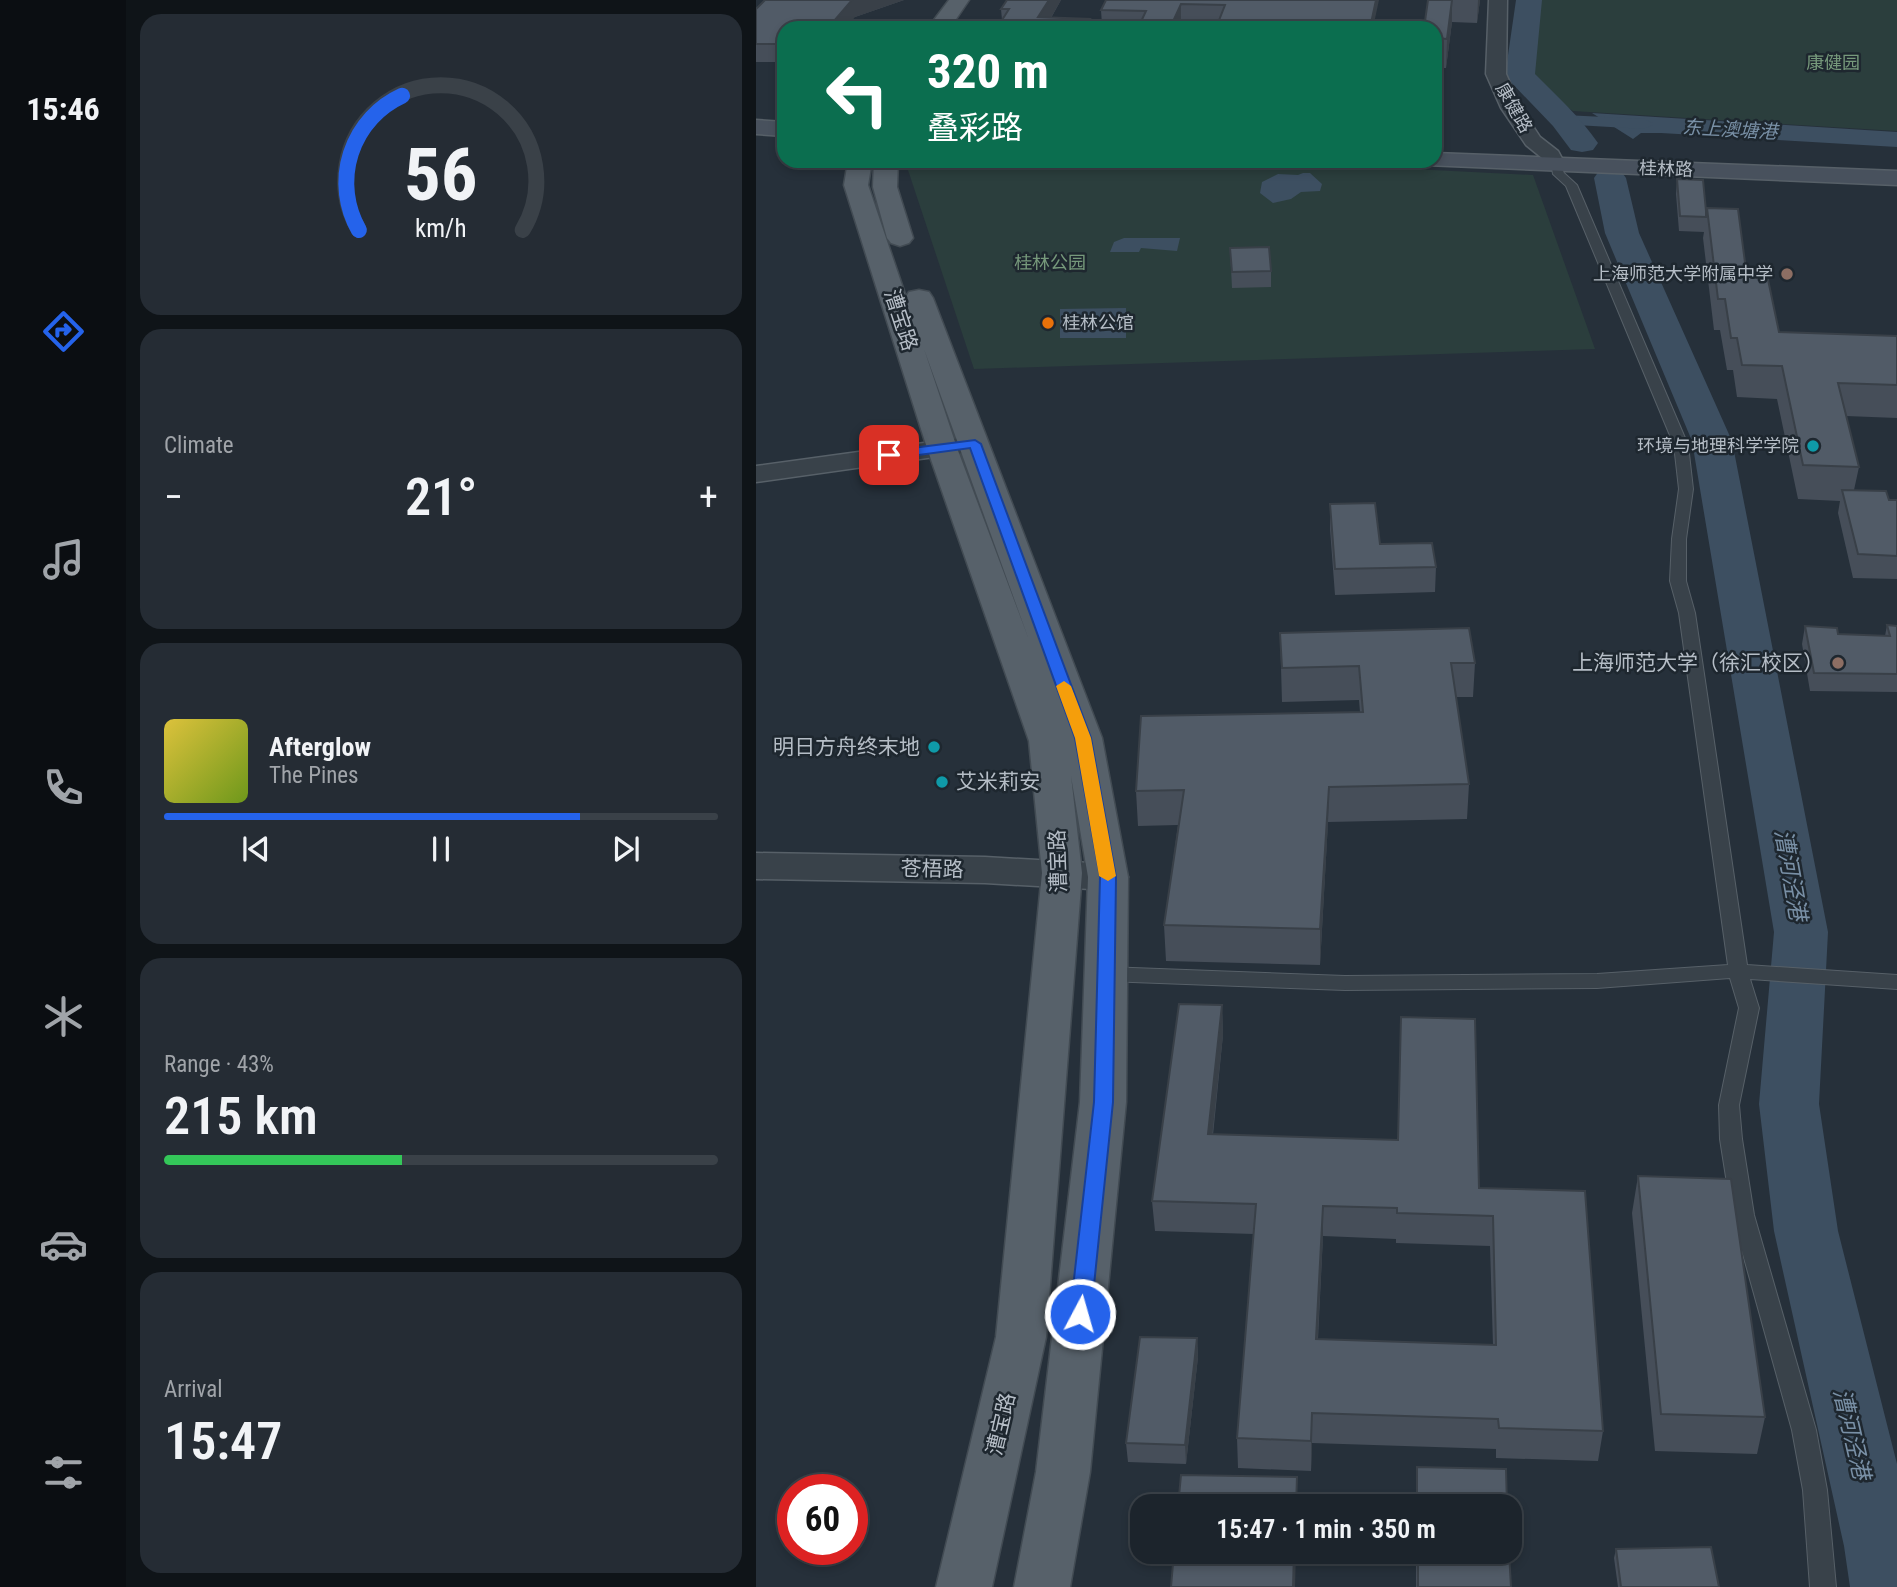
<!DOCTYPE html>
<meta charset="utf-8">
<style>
:root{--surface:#1c242c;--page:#252c34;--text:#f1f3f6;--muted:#a0a4a9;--line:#3a4148;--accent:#2563eb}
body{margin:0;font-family:"Roboto Condensed","Noto Sans SC",sans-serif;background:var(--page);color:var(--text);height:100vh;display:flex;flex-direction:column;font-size:26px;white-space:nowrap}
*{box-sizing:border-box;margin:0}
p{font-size:23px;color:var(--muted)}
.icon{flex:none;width:38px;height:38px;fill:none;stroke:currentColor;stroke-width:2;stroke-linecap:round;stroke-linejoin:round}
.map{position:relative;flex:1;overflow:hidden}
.drawer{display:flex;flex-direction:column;gap:14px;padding:14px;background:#0f1418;width:630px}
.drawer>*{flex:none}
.banner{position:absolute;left:21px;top:21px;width:665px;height:147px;border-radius:21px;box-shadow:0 4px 10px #0003,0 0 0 2px var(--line);background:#0b6e4f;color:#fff;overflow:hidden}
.speed{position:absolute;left:21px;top:1474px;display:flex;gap:14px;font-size:35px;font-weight:700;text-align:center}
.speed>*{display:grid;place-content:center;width:91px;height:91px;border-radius:50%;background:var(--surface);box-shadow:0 4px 10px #0003,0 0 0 2px var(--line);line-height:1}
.speed .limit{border:10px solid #d22;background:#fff;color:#111}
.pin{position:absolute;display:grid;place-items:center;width:60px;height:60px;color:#fff;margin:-30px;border-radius:14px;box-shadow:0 4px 10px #0006}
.me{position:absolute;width:77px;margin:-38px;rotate:6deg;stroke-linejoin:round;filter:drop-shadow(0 0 5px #0008)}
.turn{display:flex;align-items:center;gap:24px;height:147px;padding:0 35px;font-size:32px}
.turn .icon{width:91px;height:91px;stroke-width:2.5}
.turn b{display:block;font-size:49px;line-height:60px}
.big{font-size:52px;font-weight:600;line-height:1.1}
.drawer .widget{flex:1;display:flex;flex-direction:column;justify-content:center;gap:10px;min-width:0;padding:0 24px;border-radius:21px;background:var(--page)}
.drawer .dial{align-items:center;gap:0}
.dial svg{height:182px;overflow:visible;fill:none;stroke:var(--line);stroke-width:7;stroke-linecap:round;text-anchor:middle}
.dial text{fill:var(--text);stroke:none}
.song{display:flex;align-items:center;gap:21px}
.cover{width:84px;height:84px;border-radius:10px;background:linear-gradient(135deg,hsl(50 70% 55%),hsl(80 70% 35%))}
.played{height:7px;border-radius:4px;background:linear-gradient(90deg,var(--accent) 75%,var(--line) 75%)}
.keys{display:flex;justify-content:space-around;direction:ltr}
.heat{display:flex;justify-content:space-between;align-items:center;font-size:38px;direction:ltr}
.charge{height:10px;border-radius:5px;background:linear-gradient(90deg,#34c759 43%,var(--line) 0)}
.trip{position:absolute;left:374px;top:1494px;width:392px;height:70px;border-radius:21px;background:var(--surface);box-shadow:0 4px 10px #0003,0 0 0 2px var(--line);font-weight:600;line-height:70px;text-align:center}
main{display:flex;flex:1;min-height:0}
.tab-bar{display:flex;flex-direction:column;width:126px;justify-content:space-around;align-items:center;background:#0b0e12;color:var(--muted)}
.tab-bar .icon{width:49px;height:49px}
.tab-bar .current{color:var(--accent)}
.tab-bar b{font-size:32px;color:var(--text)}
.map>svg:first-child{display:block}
</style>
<main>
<nav class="tab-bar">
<b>15:46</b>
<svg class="icon current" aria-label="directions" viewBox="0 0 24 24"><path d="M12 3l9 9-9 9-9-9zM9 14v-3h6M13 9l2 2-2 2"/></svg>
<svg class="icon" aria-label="music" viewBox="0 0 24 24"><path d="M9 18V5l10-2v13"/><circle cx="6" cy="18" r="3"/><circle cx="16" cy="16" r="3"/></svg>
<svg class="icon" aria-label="phone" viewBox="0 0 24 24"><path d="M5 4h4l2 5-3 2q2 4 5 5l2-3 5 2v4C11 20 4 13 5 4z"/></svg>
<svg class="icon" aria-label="climate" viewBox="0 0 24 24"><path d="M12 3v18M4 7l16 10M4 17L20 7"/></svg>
<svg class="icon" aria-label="car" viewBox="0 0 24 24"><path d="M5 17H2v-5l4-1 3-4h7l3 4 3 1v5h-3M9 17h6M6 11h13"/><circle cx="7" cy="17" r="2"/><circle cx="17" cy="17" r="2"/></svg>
<svg class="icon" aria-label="filters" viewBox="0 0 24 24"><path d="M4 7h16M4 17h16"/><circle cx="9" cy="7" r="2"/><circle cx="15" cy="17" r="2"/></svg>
</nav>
<section class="drawer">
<div class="widget dial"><svg viewBox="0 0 100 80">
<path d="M14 69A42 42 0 1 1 86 69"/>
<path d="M14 69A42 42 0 0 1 33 10" stroke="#2563eb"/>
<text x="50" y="56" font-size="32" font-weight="700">56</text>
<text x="50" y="72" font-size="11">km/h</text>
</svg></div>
<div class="widget"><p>Climate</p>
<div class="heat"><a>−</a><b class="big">21°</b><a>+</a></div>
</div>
<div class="widget">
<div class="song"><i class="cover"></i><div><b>Afterglow</b><p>The Pines</p></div></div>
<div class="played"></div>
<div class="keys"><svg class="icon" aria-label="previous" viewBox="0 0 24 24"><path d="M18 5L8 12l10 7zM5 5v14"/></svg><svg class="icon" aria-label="pause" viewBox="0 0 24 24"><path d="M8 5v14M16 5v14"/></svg><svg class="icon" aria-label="next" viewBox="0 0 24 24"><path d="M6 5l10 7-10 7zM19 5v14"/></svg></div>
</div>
<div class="widget"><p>Range · 43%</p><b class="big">215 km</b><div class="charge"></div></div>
<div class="widget"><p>Arrival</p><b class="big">15:47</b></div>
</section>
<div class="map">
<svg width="1141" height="1587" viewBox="0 0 1141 1587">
<rect width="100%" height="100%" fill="#26303a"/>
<path fill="#2b3e3d" d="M773 0H1141V131L817 111 764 76Z
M149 161H497L777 175 839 349 218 369Z"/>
<path fill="#3d4f61" d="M836 113 1141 132V147L905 133H885L877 139Z
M547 173H554L566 184 564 191 545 192 535 199 517 203 504 193 506 182 522 174 542 175Z
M368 238H424L421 251 385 248 383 252H354L358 242Z
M370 308V338H304V309Z"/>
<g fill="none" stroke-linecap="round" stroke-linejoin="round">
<path fill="#3d4f61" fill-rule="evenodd" d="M808 115 889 119 898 124 889 129 802 124 799 120 802 116Z"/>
<path fill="#3d4f61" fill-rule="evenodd" d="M760 0H786L779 74C801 96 824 117 842 143L837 150 826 152 815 150 797 126 749 76Z
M854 168 865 171 870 178 883 233 976 441 1072 932 1063 1104 1082 1231 1141 1464V1587H1094L1088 1546 1018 1231 1003 1104 1018 932 936 441 849 233 838 178 843 171Z"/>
<defs>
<path id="service" d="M795 162H803L808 173 821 185 932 445 937 489 930 539V581L939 613 991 965 1141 975V989L994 979 1003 1008 983 1105 986 1139 998 1215 1060 1430 1071 1490 1080 1587H1054L1047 1490 1036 1430 976 1215 964 1139 963 1105 983 1008 974 978 841 988 589 990 350 981 343 979 340 974 343 969 350 967 589 976 841 974 972 965 923 613 914 581 916 539 923 489 918 445 810 186 797 174Z"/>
<path id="minor" d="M733 0H751L750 74 765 108 784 137 802 151 809 164 806 168H792L786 158 770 145 745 108 730 74Z
M219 436 228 438 232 444 228 450 0 482V466Z"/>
<path id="tertiary" d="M0 853 229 857 352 864 366 868 372 877 366 886 352 890 229 883 0 879Z"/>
<path id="secondary" d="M0 120 28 122V136L0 134Z
M679 153 1141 171V185L670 165 668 161H679Z"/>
<path id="primary" d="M193 0H213L194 28H172Z
M92 161H116L112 185 150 297 153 292 163 290 173 292 177 298 346 738 372 877 370 1102 334 1472 314 1587H258L280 1472 324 1102 332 877 315 776 326 873 290 1337 236 1587H180L240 1337 286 873 273 741 171 448 88 185ZM168 349 273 640 201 448Z
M118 161H142L141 187 157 238 153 243 144 246 135 243 131 238 117 187Z"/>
</defs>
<use href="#service" stroke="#576068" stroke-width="2"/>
<use href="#minor" stroke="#576068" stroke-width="3"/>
<use href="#tertiary" stroke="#576068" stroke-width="3"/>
<use href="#secondary" stroke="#576068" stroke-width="3"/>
<use href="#primary" stroke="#424b53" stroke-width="3"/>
<use href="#service" fill="#39424a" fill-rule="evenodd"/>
<use href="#minor" fill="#39424a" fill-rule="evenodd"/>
<use href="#tertiary" fill="#39424a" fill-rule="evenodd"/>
<use href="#secondary" fill="#48515d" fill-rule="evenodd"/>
<use href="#primary" fill="#57616a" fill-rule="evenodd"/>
</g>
<path fill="#464e59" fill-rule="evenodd" d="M9 0H148L99 17 28 28V62H0V9Z
M305 0 295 18 246 20 245 9Z
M350 0H623L463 20 425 19 422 28H382L383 27 346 25 345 10Z
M672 0H724L721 23 696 22 690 68H685L681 105H679V28Z
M921 179 950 211 990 270 1023 332 1141 336V418L1090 416 1103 467 1098 490 1133 500H1141V579L1097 578 1082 513 1084 501 1042 499 1021 399 981 397 977 370H971L964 330H958L947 238 948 232 923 231 920 194Z
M474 248 515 271V287L476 288Z
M574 504 624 544 680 567 679 592 579 595 574 529Z
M1131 625 1141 626V692L1054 691 1046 644 1049 626 1082 634 1129 636Z
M524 633 719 663 717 697H700L713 784 711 819 572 822 564 965 410 961 408 925 422 825 382 826 380 791 604 712 603 700 526 702Z
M466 1005 467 1035 457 1135 723 1188 847 1431 842 1461 740 1458V1449L556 1443 555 1471 482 1468 481 1438 498 1234 399 1231 396 1201ZM567 1236 640 1239V1243L734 1246 737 1345 562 1339Z
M882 1176 1009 1417 1001 1454 899 1451 876 1213Z
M441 1338 442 1357 430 1464 372 1462 370 1443Z
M661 1467 751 1507H660Z
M860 1549 963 1587H862L858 1558Z
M660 1552H753L755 1587H660Z"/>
<path fill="#394048" d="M96 0H148L99 17 90 28H72Z
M293 0H305L289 28 282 17Z
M620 0H623L617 28H614Z
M696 0V22L690 68 691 39Z
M722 0H724L721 23Z
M425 4V19L422 28H414Z
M334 19 335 28H329Z
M686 56 685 72 681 105V89Z
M573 787 572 822 564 965V929Z
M466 1005 467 1035 453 1165 452 1134Z
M567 1206V1236L560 1369V1339Z
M441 1338 442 1357 430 1464 429 1445Z
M556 1413V1443L555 1471V1441Z
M538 1552H540L539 1587H537Z"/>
<path fill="#515b67" stroke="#394048" stroke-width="2" fill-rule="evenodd" d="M9 0H96L72 28H28V44H0V9Z
M251 0H293L282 17 334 19 329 28H241L253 9H245Z
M350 0H620L614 28H460L469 5 425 4 414 28H382L390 11 345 10Z
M672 0H696L691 39 679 38V28H668Z
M679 56H686L681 89H679Z
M921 179 947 180 950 211V217L924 216Z
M951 208 982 209 990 270H1010L1023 332 1141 336V385L1082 383 1103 467 1047 465 1026 366 986 365 981 338H975L969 299H962Z
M513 247 515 271 476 272 474 248Z
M1086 490 1130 491 1133 500H1141V556L1102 554Z
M619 503 624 544 676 543 680 567 579 569 574 504Z
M1131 625 1141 626V674L1058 673 1049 626 1081 628 1082 634 1134 636Z
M713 628 719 663H695L713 784 573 787 564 929 408 925 428 790 380 791 385 716 607 712 603 666 526 668 524 633Z
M423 1004 466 1005 452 1134 642 1140 645 1017 719 1019 723 1188 829 1191 847 1431 743 1428 742 1419 556 1413 555 1441 481 1438 500 1204 396 1201ZM567 1206 641 1208V1213L737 1216 740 1345 560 1339Z
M882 1176 975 1179 1009 1417 905 1414Z
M384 1337 441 1338 429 1445 370 1443Z
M661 1467 750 1469 751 1507H661Z
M425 1475 541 1477 540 1507H422Z
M955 1547 963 1587H865L860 1549Z
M418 1552H538L537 1587H415Z
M662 1552H753L755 1587H662Z"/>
<path fill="#2563eb" stroke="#184099" stroke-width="2" d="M219 440 225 444 335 738 360 877 357 1102 335 1314 331 1320 324 1322 317 1320 314 1314 338 1102 344 877 319 738 214 448 133 459 127 455 133 451Z"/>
<path fill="#f59e0b" d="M308 681 315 686 335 738 360 876 352 881 343 876 319 738 300 686Z"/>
<g fill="#8d6e63" stroke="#1e272f" stroke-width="2.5">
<circle cx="1031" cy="274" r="7"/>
<circle cx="1082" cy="663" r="7"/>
</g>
<circle fill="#e8710a" stroke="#1e272f" stroke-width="2.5" cx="292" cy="323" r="7"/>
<g fill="#0f9aa8" stroke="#1e272f" stroke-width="2.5">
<circle cx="1057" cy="446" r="7"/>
<circle cx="178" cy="747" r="7"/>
<circle cx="186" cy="782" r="7"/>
</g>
<g text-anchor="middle" stroke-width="5" stroke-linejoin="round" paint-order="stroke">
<g font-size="18" fill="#76997b" stroke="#1e272f">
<text x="1077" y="69">康健园</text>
<text x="294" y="269">桂林公园</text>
</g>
<g font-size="18" fill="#b5bdc6" stroke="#1e272f">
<text transform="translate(758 108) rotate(60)" y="6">康健路</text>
<text transform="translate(910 169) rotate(2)" y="6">桂林路</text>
</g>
<g font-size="18" fill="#b5bdc6" stroke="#1e272f" text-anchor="end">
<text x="1017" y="280">上海师范大学附属中学</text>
<text x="306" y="329" text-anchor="start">桂林公馆</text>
<text x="1043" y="452">环境与地理科学学院</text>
</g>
<g font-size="19" font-style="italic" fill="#7990a6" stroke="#1e272f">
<text transform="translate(974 129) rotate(3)" y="7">东上澳塘港</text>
</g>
<g font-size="21" fill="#b5bdc6" stroke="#1e272f">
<text transform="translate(145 320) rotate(72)" y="7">漕宝路</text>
<text transform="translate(302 861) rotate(-92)" y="7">漕宝路</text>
<text transform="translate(176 869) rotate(1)" y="7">苍梧路</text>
<text transform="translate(245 1424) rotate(-77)" y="7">漕宝路</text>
</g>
<g font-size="21" fill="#b5bdc6" stroke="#1e272f" text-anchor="end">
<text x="1068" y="670">上海师范大学（徐汇校区）</text>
<text x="164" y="754">明日方舟终末地</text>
<text x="200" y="789" text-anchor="start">艾米莉安</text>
</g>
<g font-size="23" font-style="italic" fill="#7990a6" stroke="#1e272f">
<text transform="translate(1035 875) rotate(80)" y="8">漕河泾港</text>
<text transform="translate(1096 1434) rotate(77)" y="8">漕河泾港</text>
</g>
</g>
</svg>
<div class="speed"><div class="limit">60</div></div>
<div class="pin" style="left:133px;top:455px;background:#d93025"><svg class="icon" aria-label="arrive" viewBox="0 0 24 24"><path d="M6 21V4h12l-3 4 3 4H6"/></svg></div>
<svg class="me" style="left:324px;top:1314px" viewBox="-20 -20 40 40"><circle r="17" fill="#2563eb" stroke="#fff" stroke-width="3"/><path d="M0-11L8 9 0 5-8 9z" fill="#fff"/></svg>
<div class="trip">15:47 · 1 min · 350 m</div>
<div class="banner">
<div class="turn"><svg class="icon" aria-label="left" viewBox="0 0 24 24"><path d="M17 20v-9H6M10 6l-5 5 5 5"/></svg><div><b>320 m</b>叠彩路</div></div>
</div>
</div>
</main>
